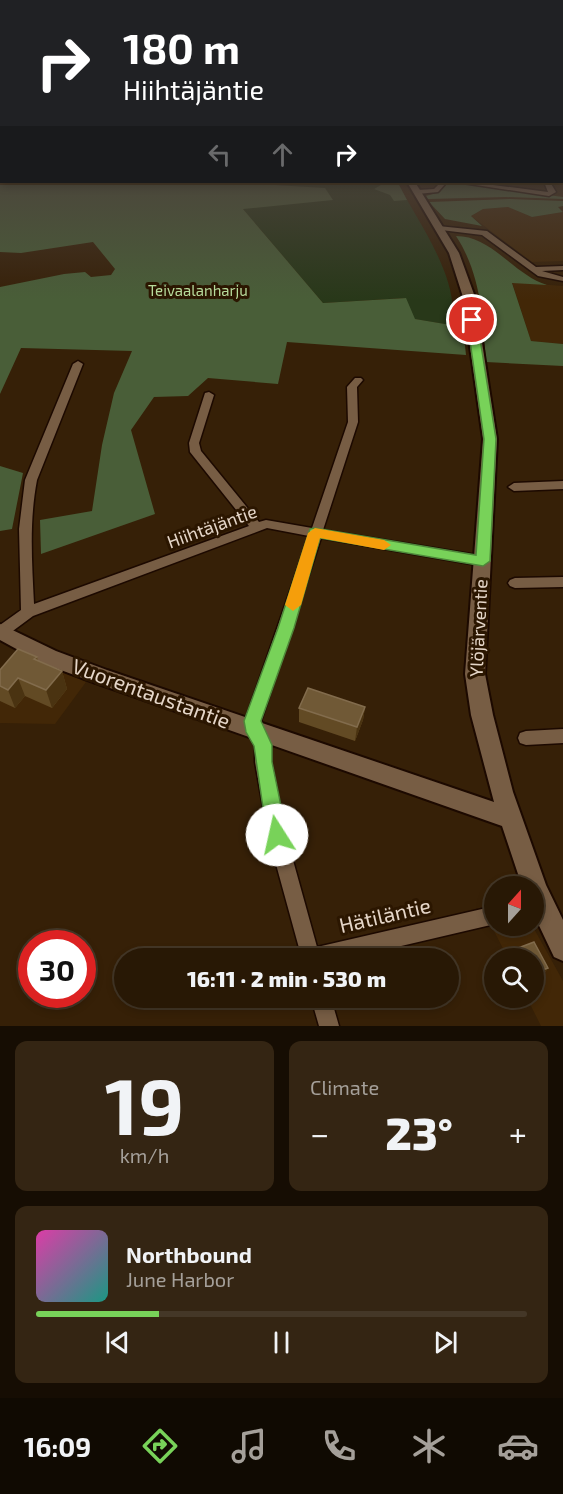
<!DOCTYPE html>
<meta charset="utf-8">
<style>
:root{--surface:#281805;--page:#342513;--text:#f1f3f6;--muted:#a5a09a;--line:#443727;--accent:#78d259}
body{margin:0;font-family:"Exo 2",sans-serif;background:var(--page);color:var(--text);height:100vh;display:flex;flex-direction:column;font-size:22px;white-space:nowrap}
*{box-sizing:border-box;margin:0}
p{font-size:20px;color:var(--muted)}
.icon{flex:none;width:33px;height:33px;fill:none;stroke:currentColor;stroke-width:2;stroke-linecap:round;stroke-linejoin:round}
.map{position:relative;height:1026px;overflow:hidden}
.panel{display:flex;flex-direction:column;gap:15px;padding:15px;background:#160d03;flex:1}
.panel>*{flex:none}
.guide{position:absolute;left:0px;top:0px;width:564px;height:183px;box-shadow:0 3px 9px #0003,0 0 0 2px var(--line);background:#202124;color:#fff;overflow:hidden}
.needle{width:39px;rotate:21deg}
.controls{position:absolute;left:484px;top:876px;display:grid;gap:12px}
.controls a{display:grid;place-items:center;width:60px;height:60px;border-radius:50%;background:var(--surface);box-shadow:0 3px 9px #0003,0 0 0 2px var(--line);font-size:30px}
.speed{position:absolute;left:18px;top:930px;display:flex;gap:12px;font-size:30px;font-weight:700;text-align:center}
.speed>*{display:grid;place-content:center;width:78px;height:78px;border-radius:50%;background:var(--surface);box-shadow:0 3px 9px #0003,0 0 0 2px var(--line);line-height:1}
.speed .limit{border:9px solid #d22;background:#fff;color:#111}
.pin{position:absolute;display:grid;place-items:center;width:51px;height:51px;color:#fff;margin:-26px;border:3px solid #fff;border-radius:50%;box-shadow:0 2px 6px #0007}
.me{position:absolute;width:66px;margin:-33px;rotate:350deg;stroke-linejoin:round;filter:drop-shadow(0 0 4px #0008)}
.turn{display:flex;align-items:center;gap:21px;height:126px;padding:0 24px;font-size:27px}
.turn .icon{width:78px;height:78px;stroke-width:2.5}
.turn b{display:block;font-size:42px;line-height:51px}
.lanes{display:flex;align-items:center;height:57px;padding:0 24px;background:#0003;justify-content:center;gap:30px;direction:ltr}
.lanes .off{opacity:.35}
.big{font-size:45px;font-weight:800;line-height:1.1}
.panel .card{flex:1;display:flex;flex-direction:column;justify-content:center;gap:9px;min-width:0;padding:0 21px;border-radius:12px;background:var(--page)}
.panel .dial{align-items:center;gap:0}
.dial b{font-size:78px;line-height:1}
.song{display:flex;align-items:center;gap:18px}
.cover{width:72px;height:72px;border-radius:9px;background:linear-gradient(135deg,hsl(320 70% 55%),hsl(170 70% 35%))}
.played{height:6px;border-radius:3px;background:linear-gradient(90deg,var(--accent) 25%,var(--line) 25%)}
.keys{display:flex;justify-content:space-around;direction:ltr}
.heat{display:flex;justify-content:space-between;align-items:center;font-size:33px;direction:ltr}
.panel .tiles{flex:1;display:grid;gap:15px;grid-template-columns:1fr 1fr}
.card:last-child{grid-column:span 2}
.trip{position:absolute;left:114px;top:948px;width:345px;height:60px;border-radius:30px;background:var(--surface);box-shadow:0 3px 9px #0003,0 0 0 2px var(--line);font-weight:800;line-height:60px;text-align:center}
.menu{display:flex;height:96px;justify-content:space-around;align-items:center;background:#100a02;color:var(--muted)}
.menu .icon{width:42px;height:42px}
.menu .selected{color:var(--accent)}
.menu b{font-size:27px;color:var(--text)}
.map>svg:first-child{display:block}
</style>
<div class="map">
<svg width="563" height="1026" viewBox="0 0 563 1026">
<rect width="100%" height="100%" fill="#362007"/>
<path fill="#422707" d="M508 207 532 217 563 212V261L532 262 471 216 483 209Z
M512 282 563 286V344L531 341Z
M32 659 86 682 55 724 0 723V668L8 661Z
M516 926 533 927 563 981V1026H541L527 998H534V958H508L494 931Z"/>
<path fill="#283819" d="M226 182H397C417 220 462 281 451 325L414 319 405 298 323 303 242 208Z"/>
<path fill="#495e38" d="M0 156 2 182H226L325 188 333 200 243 209 323 303 406 298 415 319 463 327 466 355 287 342 278 384 208 378 188 396 154 397 131 430 155 514 41 554 40 520 92 511 102 445 114 393 132 351 21 348 0 394V287L64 274 85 272 91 277 111 275 115 269 93 242 21 253 0 252Z
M386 182 398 183 407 200 394 201 390 195 374 189Z
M448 182 563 197V199L506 197 428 199 426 196 440 192Z
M510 199 563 201V206L558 207 563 212 532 217 508 207 483 209 471 216 482 226 445 219 429 202Z
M456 236C492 236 513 274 547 285L512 283 531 341 563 344V366L486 362C483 319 481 274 456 236Z
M0 466 23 473 12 529 0 531Z"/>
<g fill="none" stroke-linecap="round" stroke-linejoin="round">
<defs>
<path id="street" d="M441 182H447L438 192 417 194 414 192 417 190 434 189Z
M456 182H470L548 192 544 182H550L556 192 549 196Z
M438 226 487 231 536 267 563 266V270L542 271 563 277V281L538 276 482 235 441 230H438Z
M78 361 83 364 37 480C29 522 32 562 34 604L249 526 190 452 189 443 205 393 209 392 214 395 199 443 201 451 259 522 266 520 312 528 348 422 347 387 355 378H361L363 380 357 387 358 422 323 530 483 556 488 558 489 561 488 564 483 566 321 538 261 721 262 730 271 745V762L286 835 317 947 495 906V924L350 958H277L279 951 286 948H299L268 835 255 762V746L247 732 245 721 309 536 267 528 33 616 6 636 0 637V625L21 610 19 529 25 480 73 364Z
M563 481V489L514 491 508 487 514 483Z
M563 577V587L515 588 510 586 508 583 510 580 515 578Z
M563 729V743L526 745 520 743 518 738 520 733 526 731Z
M311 998H331L339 1026H319Z"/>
<path id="secondary" d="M407 182H415L459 253 475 297 497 439 485 674 493 715 513 792 546 885 563 920V961L554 957 534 915V886H522L502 826 93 682 42 663 0 640V624L56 651 107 670 494 802 471 715 465 674 483 439 463 297 449 253Z"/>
</defs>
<use href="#street" stroke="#1c0900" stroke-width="3"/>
<use href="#secondary" stroke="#1c0900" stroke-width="4"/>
<use href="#street" fill="#775d44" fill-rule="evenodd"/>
<use href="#secondary" fill="#775d44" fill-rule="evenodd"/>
</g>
<path fill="#624a24" d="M37 657 38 661 62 671 67 689 52 708 25 696 15 708 0 701V670Z
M365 707 363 720 355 741 299 722V708Z
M534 942 548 968 543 975 534 979V958H509L513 950Z"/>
<path fill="#4a3311" d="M62 671 67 689 52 708 46 690Z
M18 678 25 696 15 708 8 690Z
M365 707 363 720 355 741 357 727Z
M548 968 543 975 534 979V973Z"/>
<path fill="#705936" stroke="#826c4d" stroke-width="1.5" d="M18 649 37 657 34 659 62 671 46 690 18 678 8 690 0 686V670Z
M308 688 365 707 357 727 299 708Z
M534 942 548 968 534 973V958H517L513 950Z"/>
<linearGradient id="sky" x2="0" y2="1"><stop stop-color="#1e1204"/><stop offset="0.52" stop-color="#4c423c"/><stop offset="1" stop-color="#4c423c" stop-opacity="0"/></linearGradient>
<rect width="563" height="300" fill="url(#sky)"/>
<path fill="#78d259" stroke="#4e883a" stroke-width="1.5" d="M472 317 477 320 496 439 490 561 483 566 320 538 294 628 261 721 272 745V762L287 835 284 842 277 845 270 842 267 835 254 746 246 732 244 721 278 628 310 529 315 528 476 555 484 439 467 320Z"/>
<path fill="#f59e0b" d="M315 528 384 540 391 545 384 550 320 538 301 605 293 611 285 605 308 533Z"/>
<g text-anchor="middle" stroke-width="6" stroke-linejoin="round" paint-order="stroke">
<g font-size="15" fill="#b7db9b" stroke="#2b1600">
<text x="198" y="296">Teivaalanharju</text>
</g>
<g font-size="18" fill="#e5d6c8" stroke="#2b1600">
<text transform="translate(212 527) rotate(-20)" y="6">Hiihtäjäntie</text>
<text transform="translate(479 628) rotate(-87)" y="6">Ylöjärventie</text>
</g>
<g font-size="21" fill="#e5d6c8" stroke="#2b1600">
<text transform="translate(151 694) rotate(20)" y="7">Vuorentaustantie</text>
<text transform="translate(385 916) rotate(-13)" y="7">Hätiläntie</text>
</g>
</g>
</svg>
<div class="controls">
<a><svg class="needle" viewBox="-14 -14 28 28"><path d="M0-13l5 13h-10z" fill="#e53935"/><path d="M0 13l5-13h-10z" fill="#a5a09a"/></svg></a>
<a><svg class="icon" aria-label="search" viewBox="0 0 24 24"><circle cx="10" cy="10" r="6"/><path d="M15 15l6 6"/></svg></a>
</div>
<div class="speed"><div class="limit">30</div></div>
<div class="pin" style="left:472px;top:320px;background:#d93025"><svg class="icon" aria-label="arrive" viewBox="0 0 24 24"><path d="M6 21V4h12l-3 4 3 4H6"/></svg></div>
<svg class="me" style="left:277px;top:835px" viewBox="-20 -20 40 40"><circle r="19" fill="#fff"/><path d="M0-13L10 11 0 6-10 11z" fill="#78d259"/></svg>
<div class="trip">16:11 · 2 min · 530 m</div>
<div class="guide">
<div class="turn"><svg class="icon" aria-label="right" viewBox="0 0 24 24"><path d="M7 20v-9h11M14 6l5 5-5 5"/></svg><div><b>180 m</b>Hiihtäjäntie</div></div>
<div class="lanes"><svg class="icon off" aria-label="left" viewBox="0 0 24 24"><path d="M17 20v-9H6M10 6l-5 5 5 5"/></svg><svg class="icon off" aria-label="ahead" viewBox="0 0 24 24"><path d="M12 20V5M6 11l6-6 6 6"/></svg><svg class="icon" aria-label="right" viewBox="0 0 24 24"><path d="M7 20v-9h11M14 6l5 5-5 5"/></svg></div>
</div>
</div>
<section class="panel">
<div class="tiles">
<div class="card dial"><b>19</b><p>km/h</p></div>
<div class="card"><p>Climate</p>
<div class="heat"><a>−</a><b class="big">23°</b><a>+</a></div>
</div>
<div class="card">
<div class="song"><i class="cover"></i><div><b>Northbound</b><p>June Harbor</p></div></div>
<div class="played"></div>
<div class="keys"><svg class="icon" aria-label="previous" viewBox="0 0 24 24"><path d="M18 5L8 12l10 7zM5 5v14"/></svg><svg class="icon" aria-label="pause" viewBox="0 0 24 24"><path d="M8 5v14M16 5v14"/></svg><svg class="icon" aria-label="next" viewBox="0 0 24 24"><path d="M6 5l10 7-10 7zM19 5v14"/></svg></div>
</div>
</div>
</section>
<nav class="menu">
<b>16:09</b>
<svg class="icon selected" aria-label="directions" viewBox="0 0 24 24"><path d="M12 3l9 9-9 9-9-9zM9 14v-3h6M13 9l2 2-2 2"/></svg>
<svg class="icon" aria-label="music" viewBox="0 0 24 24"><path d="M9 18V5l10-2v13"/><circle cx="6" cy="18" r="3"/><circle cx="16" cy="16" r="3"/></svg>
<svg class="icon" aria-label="phone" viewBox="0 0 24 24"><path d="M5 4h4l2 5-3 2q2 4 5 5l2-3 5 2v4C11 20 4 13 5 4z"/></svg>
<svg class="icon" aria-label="climate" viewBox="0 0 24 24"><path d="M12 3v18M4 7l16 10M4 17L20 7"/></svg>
<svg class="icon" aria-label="car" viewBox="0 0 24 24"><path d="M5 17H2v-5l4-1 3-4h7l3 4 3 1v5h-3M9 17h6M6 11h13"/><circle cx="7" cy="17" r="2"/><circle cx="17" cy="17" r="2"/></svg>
</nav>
